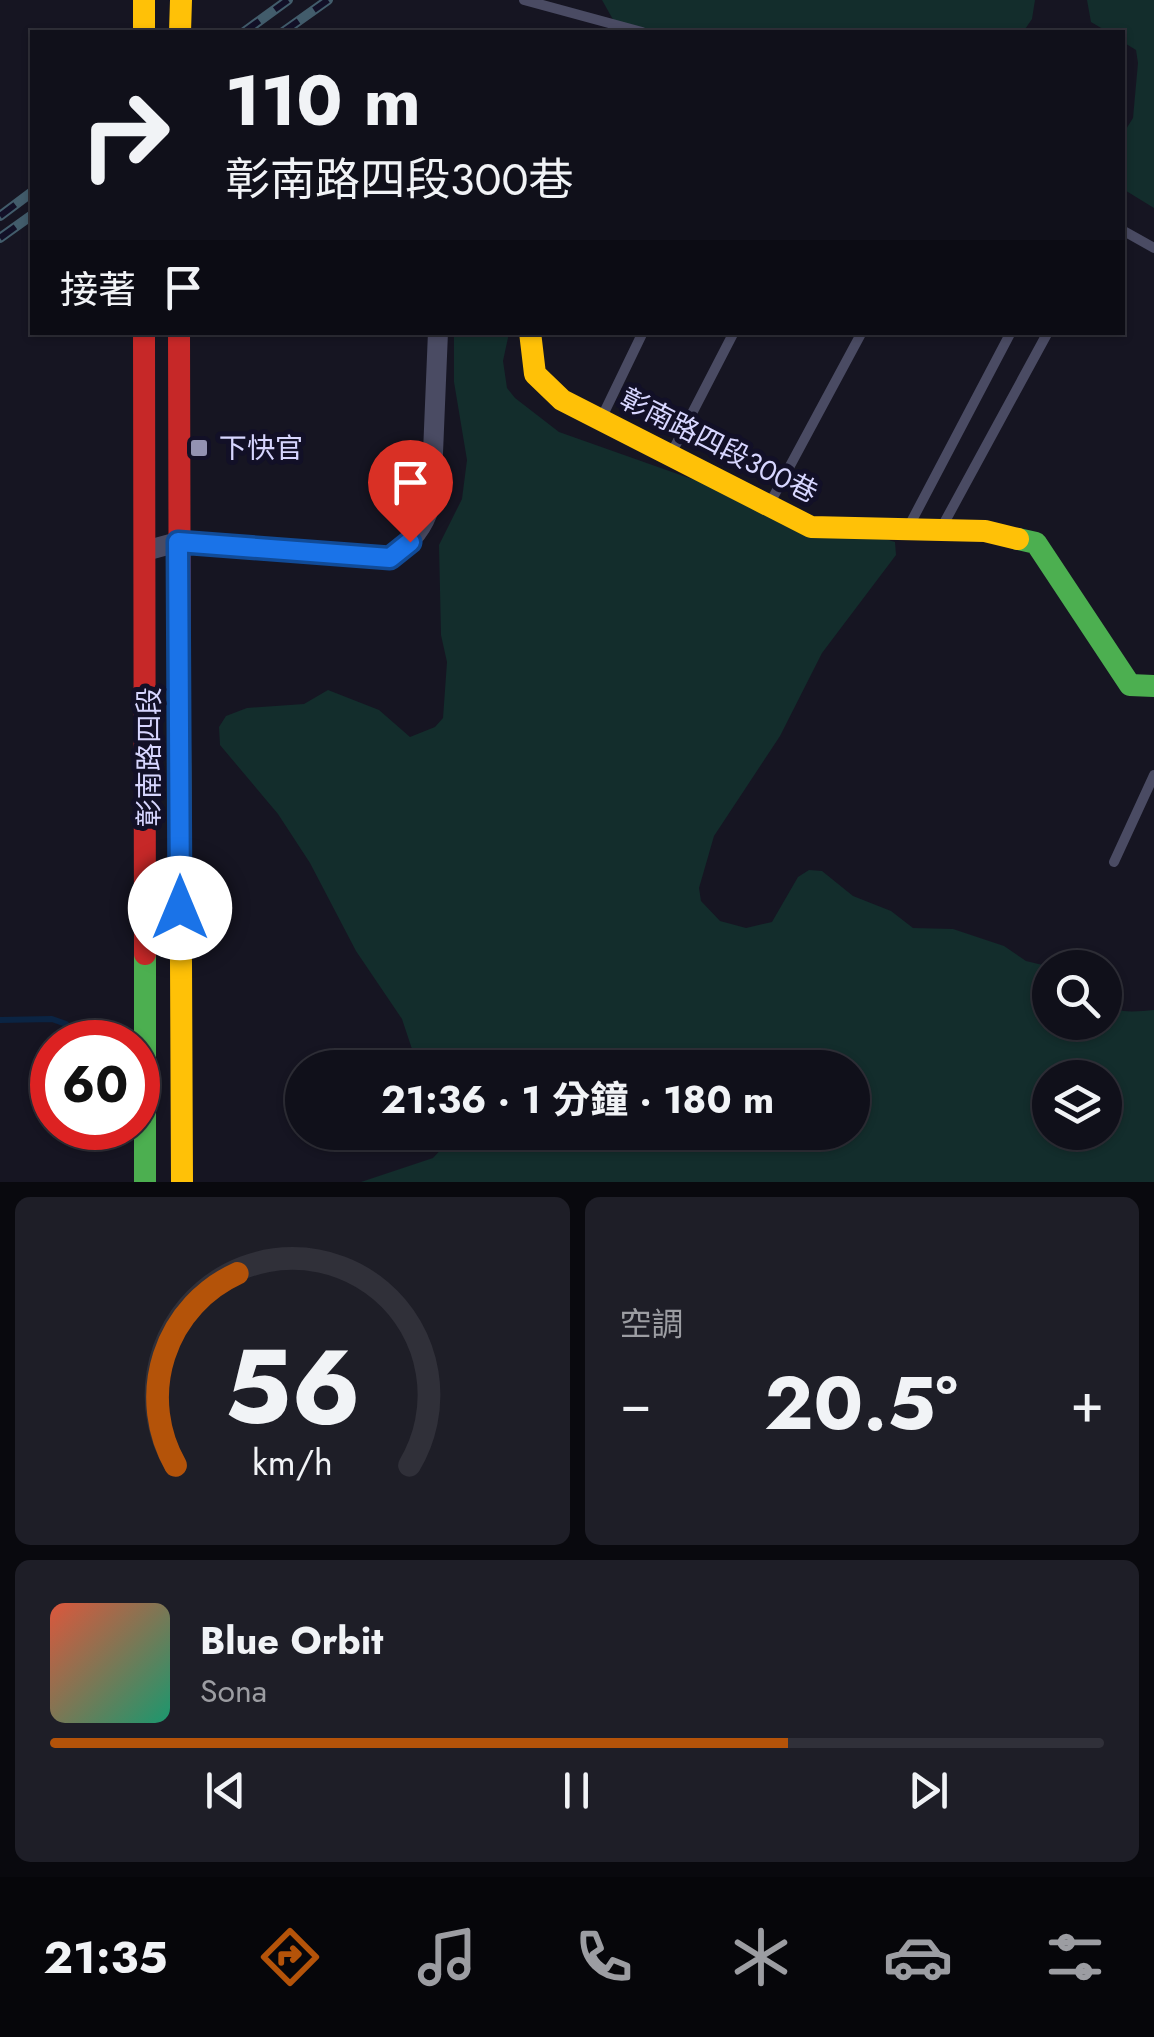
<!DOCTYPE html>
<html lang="zh-TW">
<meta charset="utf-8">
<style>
:root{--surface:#10101a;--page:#1e1e27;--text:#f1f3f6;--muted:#9c9da2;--line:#303039;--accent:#b45309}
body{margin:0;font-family:Jost,"Noto Sans TC",sans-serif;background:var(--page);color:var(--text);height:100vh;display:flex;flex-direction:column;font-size:38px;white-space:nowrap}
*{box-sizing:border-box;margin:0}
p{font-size:32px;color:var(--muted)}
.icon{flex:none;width:55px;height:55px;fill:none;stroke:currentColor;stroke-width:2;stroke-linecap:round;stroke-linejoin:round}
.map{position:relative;height:1182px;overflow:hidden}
.sheet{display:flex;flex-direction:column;gap:15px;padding:15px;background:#09090e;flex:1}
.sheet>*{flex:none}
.top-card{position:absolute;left:30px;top:30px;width:1095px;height:305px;border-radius:0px;box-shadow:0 2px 8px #0004,0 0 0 2px var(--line);background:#10101a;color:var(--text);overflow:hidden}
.controls{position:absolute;left:1032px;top:950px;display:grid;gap:20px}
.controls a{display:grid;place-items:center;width:90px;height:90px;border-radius:50%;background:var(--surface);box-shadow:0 2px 8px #0004,0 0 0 2px var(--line);font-size:50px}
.speed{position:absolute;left:30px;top:1020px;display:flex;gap:20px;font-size:50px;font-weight:700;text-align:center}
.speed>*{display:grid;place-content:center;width:130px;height:130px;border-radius:50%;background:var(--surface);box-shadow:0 2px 8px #0004,0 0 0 2px var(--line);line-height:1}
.speed .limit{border:15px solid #d22;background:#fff;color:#111}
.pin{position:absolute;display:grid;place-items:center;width:85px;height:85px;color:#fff;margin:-102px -42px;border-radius:50% 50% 50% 0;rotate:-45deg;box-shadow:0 0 10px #0007}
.pin .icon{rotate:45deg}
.me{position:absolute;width:110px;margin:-55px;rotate:0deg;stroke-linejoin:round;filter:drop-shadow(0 0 8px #0008)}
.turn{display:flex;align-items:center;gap:35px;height:210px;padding:0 30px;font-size:45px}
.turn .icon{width:130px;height:130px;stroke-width:2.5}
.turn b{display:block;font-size:70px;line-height:85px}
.then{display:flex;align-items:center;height:95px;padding:0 30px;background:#0003;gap:20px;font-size:38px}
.big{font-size:75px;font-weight:700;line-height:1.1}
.sheet .card{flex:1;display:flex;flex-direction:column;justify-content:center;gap:15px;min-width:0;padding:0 35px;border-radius:15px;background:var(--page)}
.sheet .dial{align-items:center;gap:0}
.dial svg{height:260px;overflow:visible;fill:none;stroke:var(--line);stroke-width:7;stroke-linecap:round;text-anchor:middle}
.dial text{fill:var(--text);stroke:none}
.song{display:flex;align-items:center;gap:30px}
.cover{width:120px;height:120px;border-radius:15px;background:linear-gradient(135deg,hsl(10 70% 55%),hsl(160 70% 35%))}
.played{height:10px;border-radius:5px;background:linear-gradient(90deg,var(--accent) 70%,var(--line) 70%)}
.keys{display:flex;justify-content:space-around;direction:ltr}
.heat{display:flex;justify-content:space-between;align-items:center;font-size:55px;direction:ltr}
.sheet .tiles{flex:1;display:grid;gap:15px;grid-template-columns:1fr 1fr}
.card:last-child{grid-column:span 2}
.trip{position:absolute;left:285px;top:1050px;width:585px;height:100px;border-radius:50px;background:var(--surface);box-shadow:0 2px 8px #0004,0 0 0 2px var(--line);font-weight:700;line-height:100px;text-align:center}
.tabs{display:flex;height:160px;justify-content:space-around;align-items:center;background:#06060a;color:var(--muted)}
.tabs .icon{width:70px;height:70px}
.tabs .on{color:var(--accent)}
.tabs b{font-size:45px;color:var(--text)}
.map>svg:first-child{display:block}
</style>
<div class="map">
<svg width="1154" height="1182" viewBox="0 0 1154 1182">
<rect width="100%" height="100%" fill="#161522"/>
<path fill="#132d2c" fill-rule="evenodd" d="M602 0H1035L1032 19 1023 32H620Z
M1087 0H1154V208L1123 189V134L1133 118 1138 63 1136 50 1123 42 1122 32H1108L1091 22Z
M454 333H509L503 361 507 388 515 398 559 432 689 478 895 542 896 555 822 653 780 736 714 836 699 888 701 901 720 921 746 928 772 922 798 877 809 870 822 871 853 896 891 911 913 928 953 929 1004 946 1026 961 1051 967 1050 1022H1105V999C1115 1016 1136 1011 1154 1010V1182H361L433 1158 451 1139 448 1133 852 1132V1068L418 1067 402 1019 356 951 310 863 278 814 220 745 219 727 226 716 247 708 304 704 328 690 379 710 410 737 435 727 443 718 447 662 441 635 439 545 462 499 467 460 454 382ZM1050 1078H1105V1132H1050Z"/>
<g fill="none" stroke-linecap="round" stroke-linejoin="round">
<path stroke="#0b2443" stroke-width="6" d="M0 1020 52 1019 66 1024 76 1042"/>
<path stroke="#4a4b63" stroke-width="10" d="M524 0 642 32
M1122 230 1154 248
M601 419 643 332
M671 454 734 332
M770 503 862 332
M943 525 1048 332
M909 526 1011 332
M1114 862 1154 775"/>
<path stroke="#4a4b63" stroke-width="20" d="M145 551 178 542 390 558C411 541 425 528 431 501L438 332"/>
<path stroke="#4caf50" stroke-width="22" d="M1018 539 1036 543 1130 685 1154 686
M145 954V1182"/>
<path stroke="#ffc107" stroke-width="22" d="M144 0V32
M180 32 181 0
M530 332 535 374 562 400 811 527 985 531 1018 539
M180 741 182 1182"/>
<path stroke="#c62828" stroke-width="22" d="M144 332 145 954
M179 332 180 741"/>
<defs>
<path id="rail" d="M244 32 288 0
M283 32 328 0
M0 216 32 192
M0 238 32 215"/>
</defs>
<use href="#rail" stroke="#425c6b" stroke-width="10"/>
<use href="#rail" stroke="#121027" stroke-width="6" stroke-dasharray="19" stroke-linecap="butt"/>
</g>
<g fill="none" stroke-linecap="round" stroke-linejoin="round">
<defs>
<path id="route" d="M180 908 178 542 390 558 410 542"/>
</defs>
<use href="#route" stroke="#114b97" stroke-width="25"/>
<use href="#route" stroke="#1a73e8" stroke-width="18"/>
</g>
<rect fill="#9392b2" stroke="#121027" stroke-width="4" x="189" y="438" width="20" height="20" rx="5"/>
<g text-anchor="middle" stroke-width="10" stroke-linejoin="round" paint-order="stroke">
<g font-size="28" fill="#d7d6ff" stroke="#121027">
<text transform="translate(719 445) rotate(27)" y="10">彰南路四段300巷</text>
<text transform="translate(149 757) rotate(-90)" y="10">彰南路四段</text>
</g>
<g font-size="28" fill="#d7d6ff" stroke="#121027" text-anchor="start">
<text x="219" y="458">下快官</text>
</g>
</g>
</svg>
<div class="controls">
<a><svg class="icon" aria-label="search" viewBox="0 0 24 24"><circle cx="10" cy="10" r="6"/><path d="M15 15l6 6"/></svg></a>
<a><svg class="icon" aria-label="layers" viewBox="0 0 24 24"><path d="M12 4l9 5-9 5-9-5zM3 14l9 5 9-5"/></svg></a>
</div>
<div class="speed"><div class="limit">60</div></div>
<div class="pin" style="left:410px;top:542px;background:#d93025"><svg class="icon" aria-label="arrive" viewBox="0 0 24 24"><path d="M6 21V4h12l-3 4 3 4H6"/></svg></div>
<svg class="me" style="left:180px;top:908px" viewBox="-20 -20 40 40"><circle r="19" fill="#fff"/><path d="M0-13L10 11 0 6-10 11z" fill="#1a73e8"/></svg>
<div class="trip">21:36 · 1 分鐘 · 180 m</div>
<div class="top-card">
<div class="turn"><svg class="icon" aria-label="right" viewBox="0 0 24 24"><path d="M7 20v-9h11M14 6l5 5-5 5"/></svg><div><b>110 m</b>彰南路四段300巷</div></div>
<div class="then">接著<svg class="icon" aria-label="arrive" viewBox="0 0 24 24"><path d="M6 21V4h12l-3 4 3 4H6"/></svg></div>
</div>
</div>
<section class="sheet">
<div class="tiles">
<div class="card dial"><svg viewBox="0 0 100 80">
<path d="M14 69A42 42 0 1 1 86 69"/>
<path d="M14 69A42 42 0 0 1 33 10" stroke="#b45309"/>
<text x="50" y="56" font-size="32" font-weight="700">56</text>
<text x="50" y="72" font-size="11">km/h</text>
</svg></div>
<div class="card"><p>空調</p>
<div class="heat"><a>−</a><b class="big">20.5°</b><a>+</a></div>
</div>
<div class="card">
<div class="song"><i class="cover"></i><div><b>Blue Orbit</b><p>Sona</p></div></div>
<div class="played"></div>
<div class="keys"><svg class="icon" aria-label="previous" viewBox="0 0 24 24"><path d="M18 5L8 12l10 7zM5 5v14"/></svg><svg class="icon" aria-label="pause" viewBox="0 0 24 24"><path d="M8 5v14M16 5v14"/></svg><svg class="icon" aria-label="next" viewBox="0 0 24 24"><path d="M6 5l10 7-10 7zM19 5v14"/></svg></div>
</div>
</div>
</section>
<nav class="tabs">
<b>21:35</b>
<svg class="icon on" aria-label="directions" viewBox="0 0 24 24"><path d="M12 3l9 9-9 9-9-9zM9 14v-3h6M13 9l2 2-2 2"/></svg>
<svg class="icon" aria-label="music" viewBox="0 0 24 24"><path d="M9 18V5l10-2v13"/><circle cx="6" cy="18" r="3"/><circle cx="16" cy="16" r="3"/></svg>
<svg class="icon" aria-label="phone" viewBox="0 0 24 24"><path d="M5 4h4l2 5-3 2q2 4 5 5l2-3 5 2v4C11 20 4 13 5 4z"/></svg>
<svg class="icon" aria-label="climate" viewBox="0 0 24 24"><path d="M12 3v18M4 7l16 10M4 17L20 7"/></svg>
<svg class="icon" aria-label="car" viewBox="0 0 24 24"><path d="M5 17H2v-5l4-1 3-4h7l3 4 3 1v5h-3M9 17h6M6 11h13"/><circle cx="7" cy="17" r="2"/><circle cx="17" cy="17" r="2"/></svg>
<svg class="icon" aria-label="filters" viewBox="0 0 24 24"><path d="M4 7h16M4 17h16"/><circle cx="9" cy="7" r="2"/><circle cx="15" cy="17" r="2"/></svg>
</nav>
